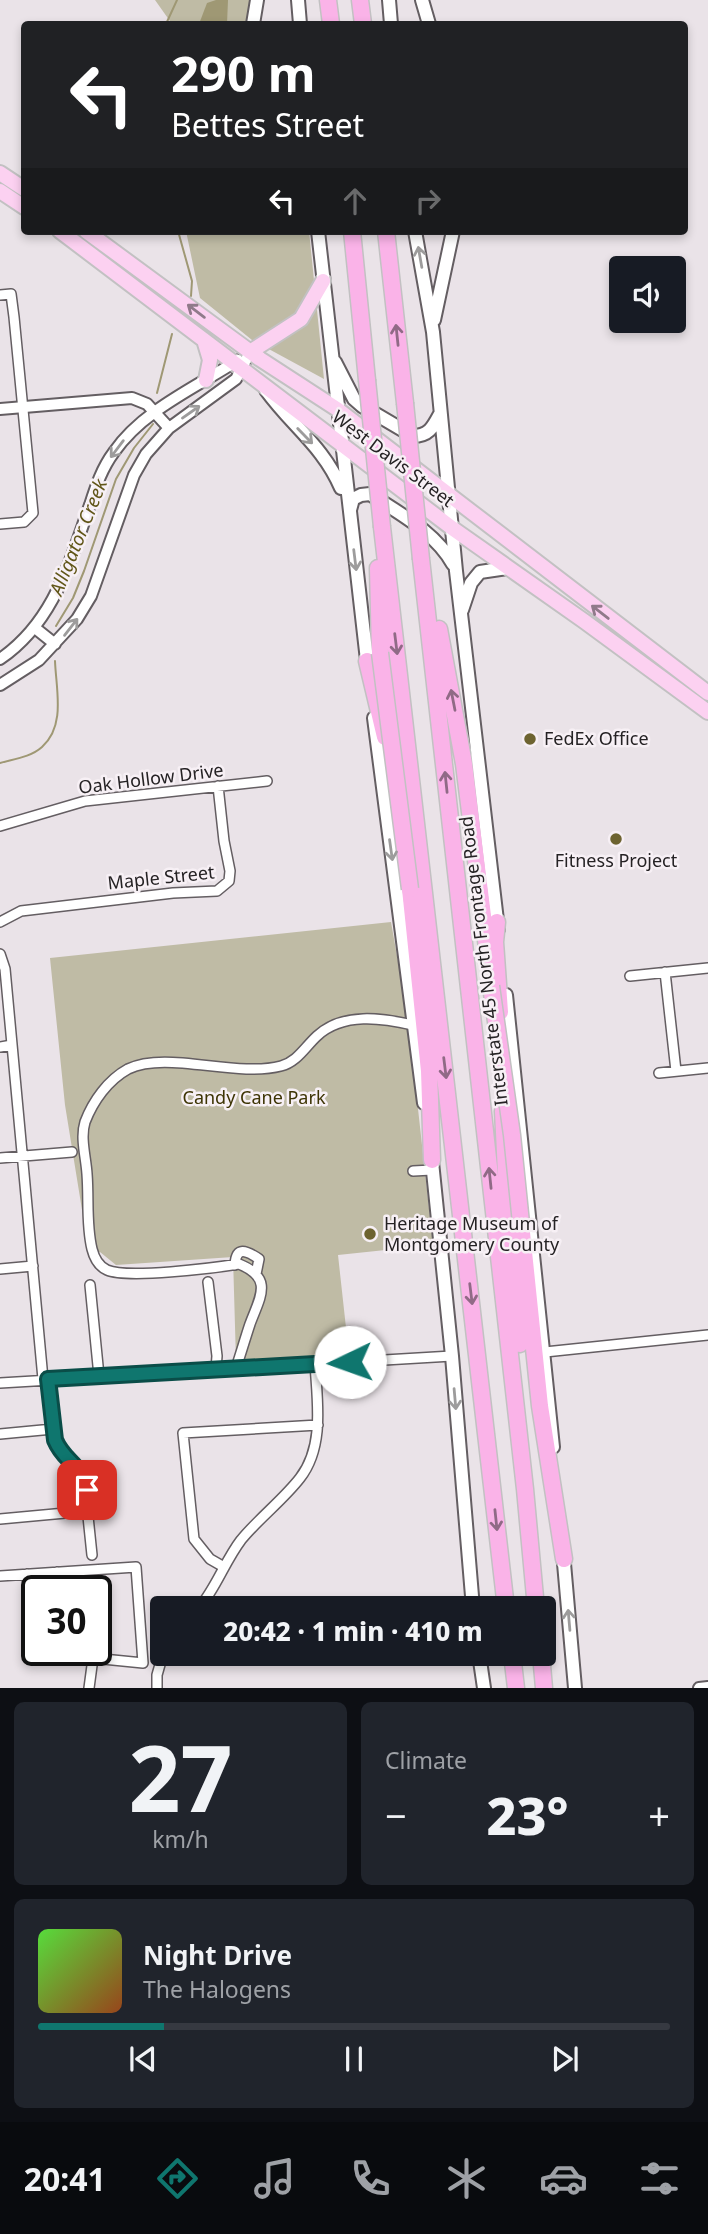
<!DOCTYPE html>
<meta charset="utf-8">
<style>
:root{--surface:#171b24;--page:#20242c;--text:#f1f3f6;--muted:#9ea1a6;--line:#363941;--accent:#0f766e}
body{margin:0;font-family:"Noto Sans",sans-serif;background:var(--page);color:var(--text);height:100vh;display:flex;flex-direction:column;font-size:26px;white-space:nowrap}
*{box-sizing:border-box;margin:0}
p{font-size:23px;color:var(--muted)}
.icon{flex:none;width:38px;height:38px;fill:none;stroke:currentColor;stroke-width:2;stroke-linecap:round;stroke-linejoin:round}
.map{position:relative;height:1688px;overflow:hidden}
.details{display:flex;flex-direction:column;gap:14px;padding:14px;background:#0d0f14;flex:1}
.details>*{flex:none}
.guide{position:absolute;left:21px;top:21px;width:667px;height:214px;border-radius:7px;box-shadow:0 4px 10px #0003;background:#202124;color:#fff;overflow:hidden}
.buttons{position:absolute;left:609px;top:256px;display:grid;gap:14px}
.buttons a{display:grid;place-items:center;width:77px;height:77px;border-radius:7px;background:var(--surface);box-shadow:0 4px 10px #0003;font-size:35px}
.speed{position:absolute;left:21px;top:1575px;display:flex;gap:14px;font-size:35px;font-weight:700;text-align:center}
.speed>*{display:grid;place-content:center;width:91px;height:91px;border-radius:50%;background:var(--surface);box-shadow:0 4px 10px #0003;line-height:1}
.speed .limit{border:4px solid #111;border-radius:10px;background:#fff;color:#111}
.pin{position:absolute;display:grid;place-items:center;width:60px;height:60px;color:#fff;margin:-30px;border-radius:14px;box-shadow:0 4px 10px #0006}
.me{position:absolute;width:77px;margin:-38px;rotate:267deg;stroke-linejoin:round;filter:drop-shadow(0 0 5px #0008)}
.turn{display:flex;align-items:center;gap:24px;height:147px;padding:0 35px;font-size:32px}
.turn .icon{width:91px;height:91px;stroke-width:2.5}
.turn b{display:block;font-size:49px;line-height:60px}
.lanes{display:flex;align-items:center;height:66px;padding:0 35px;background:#0003;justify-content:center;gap:35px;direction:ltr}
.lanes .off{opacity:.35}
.big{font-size:52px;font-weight:800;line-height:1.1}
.details .widget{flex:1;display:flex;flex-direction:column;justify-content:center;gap:10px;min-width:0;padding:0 24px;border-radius:10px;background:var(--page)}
.details .dial{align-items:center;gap:0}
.dial b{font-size:91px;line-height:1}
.song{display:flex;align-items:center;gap:21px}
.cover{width:84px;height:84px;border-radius:10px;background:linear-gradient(135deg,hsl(110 70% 55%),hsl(20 70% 35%))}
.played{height:7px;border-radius:4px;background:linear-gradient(90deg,var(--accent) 20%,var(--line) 20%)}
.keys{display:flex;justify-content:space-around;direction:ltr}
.heat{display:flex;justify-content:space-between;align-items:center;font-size:38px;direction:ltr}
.details .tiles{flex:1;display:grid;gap:14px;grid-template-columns:1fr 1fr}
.widget:last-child{grid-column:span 2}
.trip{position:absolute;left:150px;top:1596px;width:406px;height:70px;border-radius:7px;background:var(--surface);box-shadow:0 4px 10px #0003;font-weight:800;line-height:70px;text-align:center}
.dock{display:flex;height:112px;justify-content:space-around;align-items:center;background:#090b0e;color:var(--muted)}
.dock .icon{width:49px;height:49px}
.dock .current{color:var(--accent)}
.dock b{font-size:32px;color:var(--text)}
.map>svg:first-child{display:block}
</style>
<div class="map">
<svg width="708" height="1688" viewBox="0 0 708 1688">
<rect width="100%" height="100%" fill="#eae3e8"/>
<path fill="#bfbba5" d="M155 0H250L247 24H172Z
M186 231H309L324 379 252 340 200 298Z
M391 922 408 1018 433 1245 338 1255 349 1355 236 1361 233 1257 116 1265 100 1252 89 1253 65 1105 50 958Z"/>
<path fill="#9f9874" d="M216 0H228L227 24H199L207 3Z"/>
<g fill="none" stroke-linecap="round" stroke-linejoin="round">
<path stroke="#9f9874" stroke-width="2" d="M166 24 177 0
M178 231 192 281 191 296
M157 393 172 334
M56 626 73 598 84 571 116 479 134 448 153 424
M0 763C14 759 31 757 42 747 66 726 56 689 55 661"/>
<defs>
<path id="minor" d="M0 295 11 294 14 317 33 513 24 522 0 524
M0 826 85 801 267 781
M0 922 21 911 173 893 217 891 229 881 230 871 224 841 218 786
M0 954 5 969 43 1379
M665 972 676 1071
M630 976 708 968
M0 1047 12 1045
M659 1073 708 1068
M0 1158 72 1152
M413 1171 432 1170
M235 1265C236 1246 246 1250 259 1259L256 1274
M0 1269 33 1266
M208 1282 217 1356 216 1369
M90 1285 99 1376
M545 1352 708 1335
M236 1368C241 1353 245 1339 250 1324 260 1297 274 1278 239 1264 214 1268 127 1279 107 1270 98 1266 94 1257 92 1249 86 1225 89 1199 87 1174 86 1157 80 1138 85 1122 93 1101 108 1080 128 1069 167 1050 235 1078 281 1066 297 1062 305 1047 317 1036 343 1012 382 1018 413 1025
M48 1379 55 1440C61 1455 76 1463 84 1478L92 1555
M0 1383 452 1356
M0 1434 53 1429
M0 1519 87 1511
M224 1567 210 1559 194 1539 183 1433 318 1425
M57 1572 59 1591
M27 1574 30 1606
M0 1576 136 1567 143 1663 93 1658 89 1688
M199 1608C216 1588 225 1561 241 1540 259 1518 283 1500 300 1478 325 1446 317 1400 315 1363
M157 1688V1675L163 1654"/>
<path id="tertiary" d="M0 409 132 398 147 404 169 428
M35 628 55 644
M0 659C54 622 69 563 90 505 96 486 102 468 114 452 143 410 197 387 238 360
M0 685 39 660 77 619 91 596 134 475 146 454 169 428 236 379 250 352
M699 1688 708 1687"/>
<path id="secondary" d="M298 0 300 24
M389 0 391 24
M422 0 429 24
M253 24 257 0
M318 231 368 669
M415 231 433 332 456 571 498 929
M434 320 453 231
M335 362 354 399 362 406 413 436C429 436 433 427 440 414
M266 390C292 426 323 446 341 488
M350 510 353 499 361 495 370 494C400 514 435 532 453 564
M462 610 471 583 480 572 507 568
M374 718 424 1103
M506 995 553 1447
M431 1152 452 1356 473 1608
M563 1552 575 1688
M479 1654 484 1688"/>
<path id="primary" d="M0 173 24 189
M0 191 24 207
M60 231 452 528 584 621 708 712
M86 231 260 359 337 409 708 693
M204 340 210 360 206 380
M250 352 301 319 323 281"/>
<path id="motorway" d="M328 0 331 24
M360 0 363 24
M352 231 367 380
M386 231 405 403
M382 527 506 1608
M421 559 525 1489 536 1608
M378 568 380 653
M439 629 464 764 488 956
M367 661 385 737
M410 889 429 1071 432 1160
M497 922 495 942 500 1012
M503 1111 509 1235 520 1344
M521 1223 540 1406 564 1559
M512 1654 516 1688
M541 1654 544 1688"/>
</defs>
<use href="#minor" stroke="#645e62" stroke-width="12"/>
<use href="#tertiary" stroke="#645e62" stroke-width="14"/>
<use href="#secondary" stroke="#645e62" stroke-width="16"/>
<use href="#primary" stroke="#c2c1c2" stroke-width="18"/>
<use href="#motorway" stroke="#c2c1c2" stroke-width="19"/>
<use href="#minor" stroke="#fff" stroke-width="9"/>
<use href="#tertiary" stroke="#fff" stroke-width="10"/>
<use href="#secondary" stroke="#fff" stroke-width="12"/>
<use href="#primary" stroke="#fcd1f1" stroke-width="14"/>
<use href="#motorway" stroke="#fab3e8" stroke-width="16"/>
<defs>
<path id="motorway-bridge" d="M367 380 382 527
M405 403 421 559
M380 653 410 889
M491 986 512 1135 521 1223"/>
</defs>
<use href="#motorway-bridge" stroke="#c2c1c2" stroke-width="19" stroke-linecap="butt"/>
<use href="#motorway-bridge" stroke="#fab3e8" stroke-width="16"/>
</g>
<defs><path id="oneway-shaft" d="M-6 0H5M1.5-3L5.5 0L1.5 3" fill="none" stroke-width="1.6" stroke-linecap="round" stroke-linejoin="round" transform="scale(1.75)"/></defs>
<g stroke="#9d9c9c">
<use href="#oneway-shaft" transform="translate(420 257) rotate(-100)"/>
<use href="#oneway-shaft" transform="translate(191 412) rotate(-35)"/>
<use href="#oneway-shaft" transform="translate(305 436) rotate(46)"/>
<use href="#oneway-shaft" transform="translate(117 449) rotate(127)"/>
<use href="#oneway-shaft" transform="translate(355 560) rotate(83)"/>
<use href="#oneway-shaft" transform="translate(71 627) rotate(-52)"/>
<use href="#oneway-shaft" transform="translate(391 850) rotate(82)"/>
<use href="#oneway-shaft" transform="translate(455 1399) rotate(85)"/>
<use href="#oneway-shaft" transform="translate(569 1620) rotate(-95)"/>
</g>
<g stroke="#907a8a">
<use href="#oneway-shaft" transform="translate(196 311) rotate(-143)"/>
<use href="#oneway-shaft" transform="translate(600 612) rotate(-142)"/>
</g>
<g stroke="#906a86">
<use href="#oneway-shaft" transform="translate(397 335) rotate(-96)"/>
<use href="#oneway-shaft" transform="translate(396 644) rotate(83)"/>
<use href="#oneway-shaft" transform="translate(453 700) rotate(-101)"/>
<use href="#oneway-shaft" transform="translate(446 782) rotate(-96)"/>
<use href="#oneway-shaft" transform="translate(445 1068) rotate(83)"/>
<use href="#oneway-shaft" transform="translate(490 1178) rotate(-96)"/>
<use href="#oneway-shaft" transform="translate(471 1294) rotate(83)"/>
<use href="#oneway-shaft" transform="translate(496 1520) rotate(84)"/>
</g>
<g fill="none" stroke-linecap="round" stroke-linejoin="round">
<defs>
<path id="route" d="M87 1490C81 1463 64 1462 55 1440L48 1379 350 1362"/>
</defs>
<use href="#route" stroke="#0a4d48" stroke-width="18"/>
<use href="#route" stroke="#0f766e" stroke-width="12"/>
</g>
<g fill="#6d6330" stroke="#f7f0f5" stroke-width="2.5">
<circle cx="530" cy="739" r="7"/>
<circle cx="616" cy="839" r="7"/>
<circle cx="370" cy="1234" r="7"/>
</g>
<g text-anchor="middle" stroke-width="5" stroke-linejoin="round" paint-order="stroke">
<g font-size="18" fill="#252224" stroke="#f7f0f5">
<text transform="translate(393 459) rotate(37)" y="6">West Davis Street</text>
<text transform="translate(151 779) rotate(-7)" y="6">Oak Hollow Drive</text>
<text transform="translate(161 878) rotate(-6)" y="6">Maple Street</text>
<text transform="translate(484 961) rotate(-97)" y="6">Interstate 45 North Frontage Road</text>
</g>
<g font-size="18" fill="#252224" stroke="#f7f0f5" text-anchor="start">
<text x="544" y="745">FedEx Office</text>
<text x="616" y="867" text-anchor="middle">Fitness Project</text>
<text x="384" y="1230">Heritage Museum of<tspan x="384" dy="21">Montgomery County</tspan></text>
</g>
<g font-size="18" fill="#3d3404" stroke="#f7f0f5">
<text x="254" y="1104">Candy Cane Park</text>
</g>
<g font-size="19" font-style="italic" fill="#615618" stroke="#f7f0f5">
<text transform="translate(78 537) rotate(-68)" y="7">Alligator Creek</text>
</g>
</g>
</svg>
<div class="buttons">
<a><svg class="icon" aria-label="sound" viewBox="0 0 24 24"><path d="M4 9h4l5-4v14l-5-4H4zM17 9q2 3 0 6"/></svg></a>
</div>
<div class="speed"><div class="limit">30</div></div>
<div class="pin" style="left:87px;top:1490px;background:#d93025"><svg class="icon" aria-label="arrive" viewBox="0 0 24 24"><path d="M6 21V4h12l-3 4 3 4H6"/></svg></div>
<svg class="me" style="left:350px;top:1362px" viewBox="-20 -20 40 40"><circle r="19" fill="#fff"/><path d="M0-13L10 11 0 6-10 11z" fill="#0f766e"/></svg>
<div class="trip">20:42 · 1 min · 410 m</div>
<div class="guide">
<div class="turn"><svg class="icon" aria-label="left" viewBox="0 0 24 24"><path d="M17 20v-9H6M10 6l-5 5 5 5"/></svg><div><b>290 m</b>Bettes Street</div></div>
<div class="lanes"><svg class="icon" aria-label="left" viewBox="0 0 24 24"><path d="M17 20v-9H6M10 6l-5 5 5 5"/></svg><svg class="icon off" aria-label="ahead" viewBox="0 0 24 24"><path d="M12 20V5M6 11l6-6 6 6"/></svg><svg class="icon off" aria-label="right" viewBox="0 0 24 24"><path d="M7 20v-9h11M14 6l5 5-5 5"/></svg></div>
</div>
</div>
<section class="details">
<div class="tiles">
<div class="widget dial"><b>27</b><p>km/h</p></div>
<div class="widget"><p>Climate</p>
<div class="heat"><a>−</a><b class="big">23°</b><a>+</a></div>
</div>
<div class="widget">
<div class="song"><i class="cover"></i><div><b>Night Drive</b><p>The Halogens</p></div></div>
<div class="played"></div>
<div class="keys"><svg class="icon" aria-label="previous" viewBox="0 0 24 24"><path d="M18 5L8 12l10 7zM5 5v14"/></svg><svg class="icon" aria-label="pause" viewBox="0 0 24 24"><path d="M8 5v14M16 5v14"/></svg><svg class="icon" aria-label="next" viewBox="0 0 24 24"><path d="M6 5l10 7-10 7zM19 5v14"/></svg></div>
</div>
</div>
</section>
<nav class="dock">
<b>20:41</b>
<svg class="icon current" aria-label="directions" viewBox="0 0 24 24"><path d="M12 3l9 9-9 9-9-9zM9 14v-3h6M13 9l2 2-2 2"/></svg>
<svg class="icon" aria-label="music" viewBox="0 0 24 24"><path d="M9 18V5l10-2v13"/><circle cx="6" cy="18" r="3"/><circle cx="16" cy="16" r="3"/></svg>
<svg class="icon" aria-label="phone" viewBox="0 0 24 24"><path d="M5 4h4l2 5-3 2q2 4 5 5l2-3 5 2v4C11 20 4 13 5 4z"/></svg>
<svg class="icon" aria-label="climate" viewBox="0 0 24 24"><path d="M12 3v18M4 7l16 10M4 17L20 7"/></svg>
<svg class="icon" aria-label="car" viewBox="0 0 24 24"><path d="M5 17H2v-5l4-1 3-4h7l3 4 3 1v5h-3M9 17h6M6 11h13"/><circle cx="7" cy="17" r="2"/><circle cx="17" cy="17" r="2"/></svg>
<svg class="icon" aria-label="filters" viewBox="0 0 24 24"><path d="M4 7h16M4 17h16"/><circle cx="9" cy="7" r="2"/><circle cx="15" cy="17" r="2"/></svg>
</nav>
